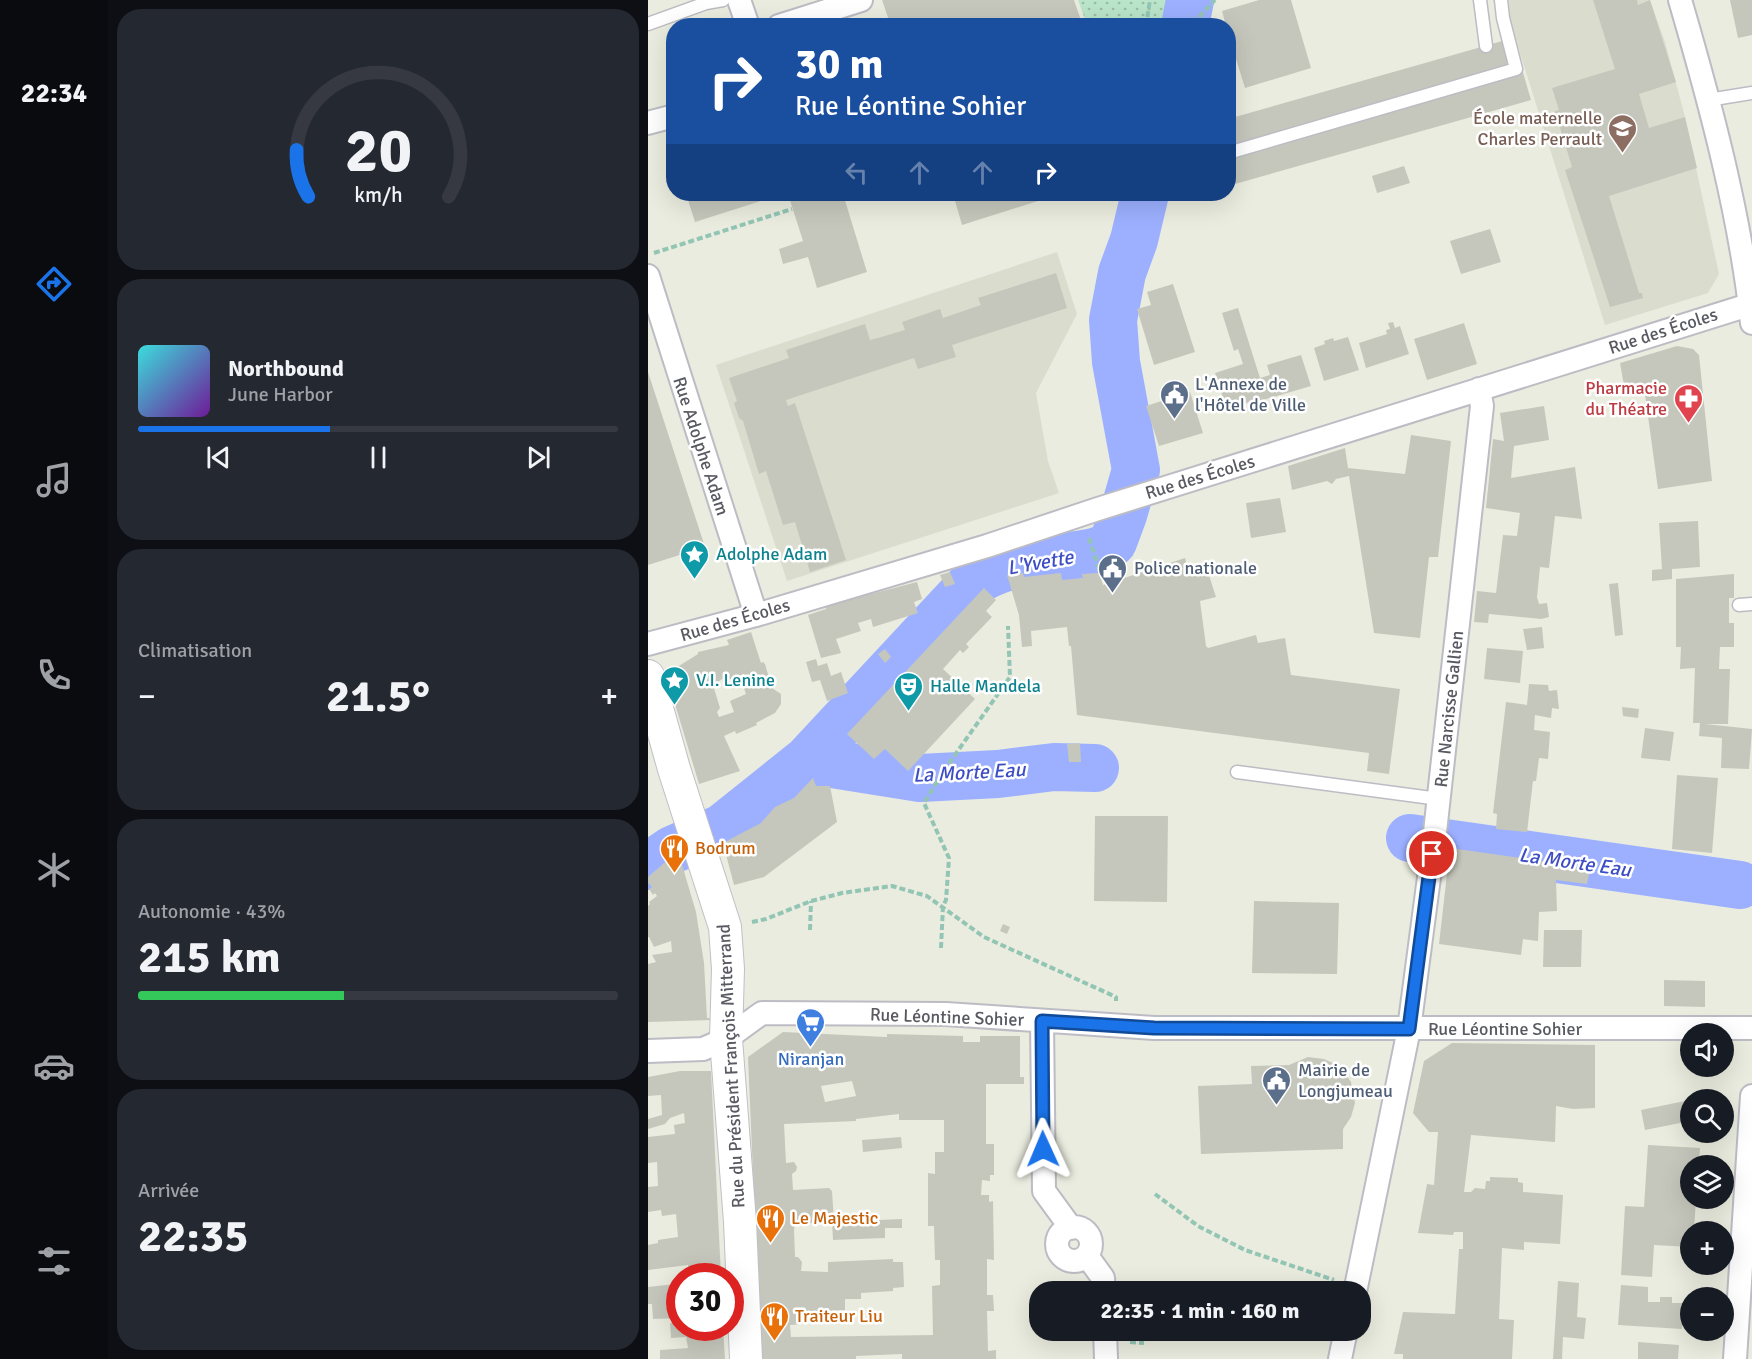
<!DOCTYPE html>
<html lang="fr">
<meta charset="utf-8">
<style>
:root{--surface:#171b24;--page:#242831;--text:#f1f3f6;--muted:#9ea1a6;--line:#363941;--accent:#1a73e8}
body{margin:0;font-family:Signika,sans-serif;background:var(--page);color:var(--text);height:100vh;display:flex;flex-direction:column;font-size:22px;white-space:nowrap}
*{box-sizing:border-box;margin:0}
p{font-size:20px;color:var(--muted)}
.icon{flex:none;width:33px;height:33px;fill:none;stroke:currentColor;stroke-width:2;stroke-linecap:round;stroke-linejoin:round}
.map{position:relative;flex:1;overflow:hidden}
.details{display:flex;flex-direction:column;gap:9px;padding:9px;background:#0d0f14;width:540px}
.details>*{flex:none}
.hud{position:absolute;left:18px;top:18px;width:570px;height:183px;border-radius:24px;box-shadow:0 6px 24px #0002;background:#1a4fa0;color:#fff;overflow:hidden}
.controls{position:absolute;left:1032px;top:1023px;display:grid;gap:12px}
.controls a{display:grid;place-items:center;width:54px;height:54px;border-radius:50%;background:var(--surface);box-shadow:0 6px 24px #0002;font-size:30px}
.speed{position:absolute;left:18px;top:1263px;display:flex;gap:12px;font-size:30px;font-weight:700;text-align:center}
.speed>*{display:grid;place-content:center;width:78px;height:78px;border-radius:50%;background:var(--surface);box-shadow:0 6px 24px #0002;line-height:1}
.speed .limit{border:9px solid #d22;background:#fff;color:#111}
.pin{position:absolute;display:grid;place-items:center;width:51px;height:51px;color:#fff;margin:-26px;border:3px solid #fff;border-radius:50%;box-shadow:0 2px 6px #0007}
.me{position:absolute;width:66px;margin:-33px;rotate:359deg;stroke-linejoin:round;filter:drop-shadow(0 0 4px #0008)}
.turn{display:flex;align-items:center;gap:21px;height:126px;padding:0 30px;font-size:27px}
.turn .icon{width:78px;height:78px;stroke-width:2.5}
.turn b{display:block;font-size:42px;line-height:51px}
.lanes{display:flex;align-items:center;height:57px;padding:0 30px;background:#0003;justify-content:center;gap:30px;direction:ltr}
.lanes .off{opacity:.35}
.big{font-size:45px;font-weight:800;line-height:1.1}
.details .card{flex:1;display:flex;flex-direction:column;justify-content:center;gap:9px;min-width:0;padding:0 21px;border-radius:24px;background:var(--page)}
.details .dial{align-items:center;gap:0}
.dial svg{height:156px;overflow:visible;fill:none;stroke:var(--line);stroke-width:7;stroke-linecap:round;text-anchor:middle}
.dial text{fill:var(--text);stroke:none}
.song{display:flex;align-items:center;gap:18px}
.cover{width:72px;height:72px;border-radius:9px;background:linear-gradient(135deg,hsl(180 70% 55%),hsl(280 70% 35%))}
.played{height:6px;border-radius:3px;background:linear-gradient(90deg,var(--accent) 40%,var(--line) 40%)}
.keys{display:flex;justify-content:space-around;direction:ltr}
.heat{display:flex;justify-content:space-between;align-items:center;font-size:33px;direction:ltr}
.charge{height:9px;border-radius:4px;background:linear-gradient(90deg,#34c759 43%,var(--line) 0)}
.trip{position:absolute;left:381px;top:1281px;width:342px;height:60px;border-radius:24px;background:var(--surface);box-shadow:0 6px 24px #0002;font-weight:800;line-height:60px;text-align:center}
main{display:flex;flex:1;min-height:0}
.dock{display:flex;flex-direction:column;width:108px;justify-content:space-around;align-items:center;background:#090b0e;color:var(--muted)}
.dock .icon{width:42px;height:42px}
.dock .on{color:var(--accent)}
.dock b{font-size:27px;color:var(--text)}
.map>svg:first-child{display:block}
</style>
<main>
<nav class="dock">
<b>22:34</b>
<svg class="icon on" aria-label="directions" viewBox="0 0 24 24"><path d="M12 3l9 9-9 9-9-9zM9 14v-3h6M13 9l2 2-2 2"/></svg>
<svg class="icon" aria-label="music" viewBox="0 0 24 24"><path d="M9 18V5l10-2v13"/><circle cx="6" cy="18" r="3"/><circle cx="16" cy="16" r="3"/></svg>
<svg class="icon" aria-label="phone" viewBox="0 0 24 24"><path d="M5 4h4l2 5-3 2q2 4 5 5l2-3 5 2v4C11 20 4 13 5 4z"/></svg>
<svg class="icon" aria-label="climate" viewBox="0 0 24 24"><path d="M12 3v18M4 7l16 10M4 17L20 7"/></svg>
<svg class="icon" aria-label="car" viewBox="0 0 24 24"><path d="M5 17H2v-5l4-1 3-4h7l3 4 3 1v5h-3M9 17h6M6 11h13"/><circle cx="7" cy="17" r="2"/><circle cx="17" cy="17" r="2"/></svg>
<svg class="icon" aria-label="filters" viewBox="0 0 24 24"><path d="M4 7h16M4 17h16"/><circle cx="9" cy="7" r="2"/><circle cx="15" cy="17" r="2"/></svg>
</nav>
<section class="details">
<div class="card dial"><svg viewBox="0 0 100 80">
<path d="M14 69A42 42 0 1 1 86 69"/>
<path d="M14 69A42 42 0 0 1 8 45" stroke="#1a73e8"/>
<text x="50" y="56" font-size="32" font-weight="700">20</text>
<text x="50" y="72" font-size="11">km/h</text>
</svg></div>
<div class="card">
<div class="song"><i class="cover"></i><div><b>Northbound</b><p>June Harbor</p></div></div>
<div class="played"></div>
<div class="keys"><svg class="icon" aria-label="previous" viewBox="0 0 24 24"><path d="M18 5L8 12l10 7zM5 5v14"/></svg><svg class="icon" aria-label="pause" viewBox="0 0 24 24"><path d="M8 5v14M16 5v14"/></svg><svg class="icon" aria-label="next" viewBox="0 0 24 24"><path d="M6 5l10 7-10 7zM19 5v14"/></svg></div>
</div>
<div class="card"><p>Climatisation</p>
<div class="heat"><a>−</a><b class="big">21.5°</b><a>+</a></div>
</div>
<div class="card"><p>Autonomie · 43%</p><b class="big">215 km</b><div class="charge"></div></div>
<div class="card"><p>Arrivée</p><b class="big">22:35</b></div>
</section>
<div class="map">
<svg width="1104" height="1359" viewBox="0 0 1104 1359">
<defs>
<pattern id="garden-dots" width="8" height="8" patternUnits="userSpaceOnUse" patternTransform="scale(1.5)"><rect width="8" height="8" fill="#bae5ca"/><path d="M2 2h.1M6 6h.1" fill="none" stroke="#9abda7" stroke-width="1.8" stroke-linecap="round"/></pattern>
</defs>
<rect width="100%" height="100%" fill="#eaecdf"/>
<path fill="#dadcce" d="M861 0H1002L1017 42 1037 117 1071 274 1060 293 957 325 862 21Z
M409 252 429 314 388 393 400 461 411 493 139 581 68 365Z"/>
<path fill="url(#garden-dots)" d="M430 0H555L506 25H439Z"/>
<g fill="none" stroke-linecap="round" stroke-linejoin="round">
<path stroke="#9cb0ff" stroke-width="48" d="M537 26 542 0
M159 760 272 778 350 774 406 767 447 768
M762 838 1092 885
M0 866 24 850 74 828 159 760 321 586C357 558 403 561 446 552L458 548 465 542 475 515 488 470 468 362 465 320 474 273 486 240 497 194"/>
</g>
<path fill="#c6c7bc" fill-rule="evenodd" d="M234 0H426L435 26H261L259 22 243 26Z
M611 0H643L663 68 597 88 580 33V26H578L574 11Z
M945 0H989L990 5 1002 0 1028 82 991 94 1001 128 1037 117 1049 168 961 196 991 293H994L995 298 962 307 917 170 924 167 907 111 911 110 904 88 967 69Z
M1082 0H1104V35L1090 38Z
M865 38 883 100 580 186V119Z
M756 166 762 183 729 193 724 176Z
M38 194H135L47 222Z
M140 194H195L219 272 169 288 160 257 135 264 131 249 155 241Z
M305 194H412L314 225Z
M842 229 853 262 813 274 802 241Z
M408 273 419 308 304 345 308 357 270 369 266 358 138 400 140 406 147 403 198 560 162 572 147 522 135 525 118 471 111 474 95 421 91 418 86 403 89 401 81 378 141 358 138 350 217 324 222 340 230 338 257 330 254 322 292 309 295 318 333 305 330 298Z
M525 284 547 352 506 365 489 309 503 305 499 292Z
M590 308 612 378 622 375 619 365 653 355 663 386 608 402 607 400 579 410 567 373 595 364 590 349 586 351 574 313Z
M745 322 747 328 752 326 761 354 718 368 711 343 739 334 738 330 742 329 740 323Z
M816 323 829 364 779 380 766 339Z
M700 337 711 370 676 381 666 348 677 344 676 341 685 338 686 341Z
M1029 346 1045 349 1051 355 1064 481 1010 489 996 387 977 391 972 363Z
M0 372 57 547 0 565Z
M542 392 555 433 511 446 498 406Z
M896 406 901 440 866 446 863 478 927 467 934 519 907 516 901 568 892 567 889 597 891 604 899 603 901 617 893 619 841 614 840 623 826 622 829 591 848 593 855 535 869 536 872 513 838 508 845 439 856 441 852 413Z
M763 435 803 441 790 557H781L772 638 726 633 701 476 688 479 684 484 679 481 644 490 640 466 697 448 700 468 757 474Z
M632 498 638 532 603 538 598 503Z
M1050 521 1052 567 1024 569V579L1004 581V570L1014 569 1011 523Z
M537 558 539 566H558L568 597 552 601 558 646 560 648 608 635 610 643 637 638 643 675 752 689 741 774 719 771 721 753 429 715 423 646H421L419 627 383 631 384 646 374 647 371 615 359 575 375 573 376 577 413 573 414 580 435 578 434 574 451 573 455 585Z
M302 572 307 584 297 587 292 575Z
M1086 574V598H1081V623H1086V647H1072L1071 669H1082L1080 724H1057L1104 729 1101 769 1073 768 1074 738 1051 736 1052 723H1045L1047 668 1032 669 1033 647H1028V579Z
M269 582 274 599 266 602 270 613 225 627 223 619 210 623 213 631 188 639 193 653 173 658 160 615 178 609 177 606Z
M970 583 975 635 967 636 961 584Z
M336 588 348 600 338 611 344 617 318 644 321 647 315 653 312 650 295 669 327 699 260 771 237 749 226 759 199 734Z
M894 627 896 648 879 650 875 629Z
M103 632 113 663 115 662 117 664 124 688 133 694V704L127 713 108 723 109 725 88 734 87 731 76 736 92 771 51 784 18 674 50 654V652L81 645 79 640ZM96 674 100 684 95 686 98 694 82 701 86 712 71 717 69 712 72 708 65 685 74 679 75 682Z
M839 648 875 651 872 683 836 679Z
M237 649 243 657 237 663 230 654Z
M168 659 170 666 179 663 183 676 193 672 200 693 179 701 172 680 164 682 158 662Z
M881 684 900 685 901 691 909 690 911 709 904 708 903 718 887 715 886 730 902 732 900 759 891 758 888 781H885L879 832 848 829 849 814 845 813 858 702 879 705Z
M974 707 991 709 990 718 975 716Z
M997 728 1026 732 1022 761 993 758Z
M432 743 433 762H421L419 744Z
M1029 775 1070 778 1064 853 1024 849Z
M165 778 168 786H182L189 822 116 877 86 885 75 843 113 823 127 807 146 798Z
M447 816H520L519 902 446 901Z
M802 848 942 868 939 884 908 880 909 911 891 912 890 941 875 939 873 955 791 944Z
M30 851 48 912 56 963 59 1018H64V1020L0 1022V964L8 962 4 955 24 952 23 941 6 947 1 937H0V906L2 904 1 902 9 896 7 893 5 895 1 889 4 887 0 883V877Z
M606 901 691 903 689 974 604 973Z
M355 924 362 927 359 934 352 931Z
M896 930H934L933 967H895Z
M1016 980 1057 981V1007L1016 1006Z
M135 1032 239 1037V1034L315 1036V1042H332V1036H372V1077H376V1084H338V1144H346V1175H342V1181L334 1180 333 1195H341V1202L345 1201 346 1260 339 1259V1295H345L346 1311H339L340 1351 348 1350V1359H254V1354L208 1356V1359H113L100 1057ZM204 1081 208 1096 177 1102 173 1086ZM251 1114V1120H296V1152H287V1174L280 1173V1226H286L287 1260H292V1285L284 1286 285 1335 143 1337 142 1325 157 1324V1312L197 1310V1299H213V1293L245 1291V1288L256 1287 255 1262H245V1259L180 1262V1272L153 1271 154 1262 150 1257H147L146 1230 147 1224 186 1222 184 1191 181 1188 145 1190 144 1174 148 1171 149 1167 146 1162 138 1163 136 1124 208 1121V1119Z
M804 1043 947 1045V1108L925 1109 908 1106 907 1142 823 1135 816 1192H823L827 1188 837 1189 838 1181H842V1177L870 1178V1182L875 1183V1192L915 1195 912 1244 876 1242V1250L854 1248 851 1319 866 1320 864 1359H755V1354H746L755 1312 807 1314 811 1249H815V1232H806L805 1235 770 1233 779 1184 786 1185 790 1132H781L765 1113 776 1061Z
M660 1057 676 1059 685 1063 697 1073 703 1082 707 1103 703 1117 695 1129V1149L553 1154 550 1086 604 1084 603 1066 641 1065Z
M32 1071H63L73 1276H40V1265L0 1270V1245L10 1243V1240L30 1237 28 1214 14 1216 13 1210 0 1212V1187L10 1186 9 1162 0 1163V1137L27 1134 26 1125 37 1123 36 1113 22 1118 17 1124 0 1129V1119L14 1115 13 1095 0 1096V1077Z
M1042 1100V1121L997 1130 993 1110Z
M253 1137 254 1148 215 1152 214 1140Z
M1000 1145 1052 1148 1051 1166H1042V1198H1048L1046 1232H1042V1247L1006 1245 1004 1277 973 1275 977 1206 996 1207Z
M254 1219V1228H237V1238L185 1240 184 1222Z
M32 1278V1318L5 1319 4 1304H0V1287L27 1284Z
M910 1281 931 1283 929 1317 938 1318 936 1339 915 1337 914 1359H905Z
M973 1285 1000 1287V1302H1012V1297H1024V1303H1036L1034 1329 970 1325Z
M22 1323H32V1328H75L77 1359H12V1350L40 1348 38 1337 23 1338Z
M990 1342 1031 1345 1030 1359H990Z"/>
<g fill="none" stroke-linecap="round" stroke-linejoin="round">
<defs>
<path id="lane" d="M832 0 838 46
M0 24 58 3 75 0
M1060 100 1104 93
M580 153 868 69 855 18 853 0
M1091 605 1104 604
M589 772 791 799"/>
<path id="street" d="M91 0 100 26
M1032 0C1063 106 1092 214 1104 323
M131 26 213 0
M0 123 26 116
M0 276 108 615
M0 644 108 615 339 546 450 509 1104 304
M394 1021 396 1191 423 1228
M0 1051 55 1049 78 1039 114 1013 298 1014 506 1028H1104
M409 1244a17 17 0 1 1 34 0a17 17 0 1 1-34 0Z
M439 1256 455 1278 456 1292
M707 1292 761 1029 787 832 834 406 831 389
M457 1330 458 1359
M692 1359 698 1330
M1087 1359 1104 1096"/>
<path id="secondary" d="M0 676 26 769 77 927 80 969 78 1039 92 1222 98 1359"/>
</defs>
<use href="#lane" stroke="#bcbcc4" stroke-width="15"/>
<use href="#street" stroke="#bcbcc4" stroke-width="26"/>
<use href="#secondary" stroke="#bfbfc8" stroke-width="34"/>
<path stroke="#93c5b4" stroke-width="4" stroke-dasharray="6 3" stroke-linecap="butt" d="M498 26 502 0
M526 26 550 18 567 0
M6 253 144 209
M441 538 451 569 461 583
M104 922 118 919 163 901 194 893 244 886 279 896 336 937 468 997V1001
M162 930 163 901
M293 948 295 906 298 900 301 858 276 803 297 769 362 677 360 626
M507 1194 550 1226 597 1250 686 1280
M482 1342 496 1343"/>
<use href="#lane" stroke="#fff" stroke-width="12"/>
<use href="#street" stroke="#fff" stroke-width="22"/>
<use href="#secondary" stroke="#fff" stroke-width="32"/>
</g>
<g fill="none" stroke-linecap="round" stroke-linejoin="round">
<defs>
<path id="route" d="M395 1149 394 1021 506 1028 761 1029 784 854"/>
</defs>
<use href="#route" stroke="#114b97" stroke-width="15"/>
<use href="#route" stroke="#1a73e8" stroke-width="10"/>
</g>
<defs>
<symbol id="school-pin" viewBox="-11 -11 22 30"><path d="M0 17L-7.5 6A9.5 9.5 0 1 1 7.5 6Z" fill="#8d6e63" stroke="#fff"/><path d="M0-5L7-2L0 1L-7-2ZM-4 1L0 2.5L4 1V4Q0 6-4 4Z" fill="#fff"/></symbol>
<symbol id="civic-pin" viewBox="-11 -11 22 30"><path d="M0 17L-7.5 6A9.5 9.5 0 1 1 7.5 6Z" fill="#5c6f8a" stroke="#fff"/><path d="M-.6-6.5H3V-4.5H.6V-3L4-1V1h2V6H-6V1h2V-1L-.6-3ZM-1.2 2.5V6h2.4V2.5Z" fill="#fff"/></symbol>
<symbol id="pharmacy-pin" viewBox="-11 -11 22 30"><path d="M0 17L-7.5 6A9.5 9.5 0 1 1 7.5 6Z" fill="#e0444e" stroke="#fff"/><path d="M-2-6h4v4h4v4h-4v4h-4v-4h-4v-4h4Z" fill="#fff"/></symbol>
<symbol id="sight-pin" viewBox="-11 -11 22 30"><path d="M0 17L-7.5 6A9.5 9.5 0 1 1 7.5 6Z" fill="#0f9aa8" stroke="#fff"/><path d="M0-6L1.8-2.2L6-1.7L2.9 1.2L3.7 5.4L0 3.3L-3.7 5.4L-2.9 1.2L-6-1.7L-1.8-2.2Z" fill="#fff"/></symbol>
<symbol id="theatre-pin" viewBox="-11 -11 22 30"><path d="M0 17L-7.5 6A9.5 9.5 0 1 1 7.5 6Z" fill="#0f9aa8" stroke="#fff"/><path d="M-5-5.5Q0-4 5-5.5V0Q5 5 0 6Q-5 5-5 0ZM-3.3-2.5H-1v1.5H-3.3ZM1-2.5H3.3v1.5H1ZM-2.8 1Q0 5.5 2.8 1Z" fill="#fff"/></symbol>
<symbol id="restaurant-pin" viewBox="-11 -11 22 30"><path d="M0 17L-7.5 6A9.5 9.5 0 1 1 7.5 6Z" fill="#e8710a" stroke="#fff"/><path d="M-5-6h1v4h1v-4h1v4h1v-4h1v5L-1.5 .5V6h-2V.5L-5-1ZM5-6V6H3V1.5H1.5Q1.5-4 5-6Z" fill="#fff"/></symbol>
<symbol id="supermarket-pin" viewBox="-11 -11 22 30"><path d="M0 17L-7.5 6A9.5 9.5 0 1 1 7.5 6Z" fill="#3f7fe0" stroke="#fff"/><path d="M-6-5.5h2.5l.6 2H6L4.5 2H-2.5L-4.4-4H-6ZM-1.5 3.2a1.3 1.3 0 1 0 .1 0ZM3 3.2a1.3 1.3 0 1 0 .1 0Z" fill="#fff"/></symbol>
</defs>
<g fill-rule="evenodd">
<use href="#school-pin" x="958" y="112" width="33" height="45"/>
<use href="#civic-pin" x="510" y="378" width="33" height="45"/>
<use href="#pharmacy-pin" x="1024" y="382" width="33" height="45"/>
<use href="#sight-pin" x="30" y="538" width="33" height="45"/>
<use href="#civic-pin" x="448" y="552" width="33" height="45"/>
<use href="#sight-pin" x="10" y="664" width="33" height="45"/>
<use href="#theatre-pin" x="244" y="670" width="33" height="45"/>
<use href="#restaurant-pin" x="10" y="832" width="33" height="45"/>
<use href="#supermarket-pin" x="146" y="1006" width="33" height="45"/>
<use href="#civic-pin" x="612" y="1064" width="33" height="45"/>
<use href="#restaurant-pin" x="106" y="1202" width="33" height="45"/>
<use href="#restaurant-pin" x="110" y="1300" width="33" height="45"/>
</g>
<g text-anchor="middle" stroke-width="5" stroke-linejoin="round" paint-order="stroke">
<g font-size="18" fill="#785e54" stroke="#fff" text-anchor="end">
<text x="954" y="124">École maternelle<tspan x="954" dy="21">Charles Perrault</tspan></text>
</g>
<g font-size="18" fill="#585961" stroke="#fff">
<text transform="translate(1015 331) rotate(-18)" y="6">Rue des Écoles</text>
<text transform="translate(53 446) rotate(72)" y="6">Rue Adolphe Adam</text>
<text transform="translate(552 477) rotate(-17)" y="6">Rue des Écoles</text>
<text transform="translate(87 620) rotate(-16)" y="6">Rue des Écoles</text>
<text transform="translate(801 709) rotate(-84)" y="6">Rue Narcisse Gallien</text>
<text transform="translate(299 1017) rotate(2)" y="6">Rue Léontine Sohier</text>
<text x="857" y="1035">Rue Léontine Sohier</text>
<text transform="translate(83 1066) rotate(-93)" y="6">Rue du Président François Mitterrand</text>
</g>
<g font-size="18" fill="#4e5e75" stroke="#fff" text-anchor="start">
<text x="547" y="390">L'Annexe de<tspan x="547" dy="21">l'Hôtel de Ville</tspan></text>
<text x="486" y="574">Police nationale</text>
<text x="650" y="1076">Mairie de<tspan x="650" dy="21">Longjumeau</tspan></text>
</g>
<g font-size="18" fill="#be3a42" stroke="#fff" text-anchor="end">
<text x="1019" y="394">Pharmacie<tspan x="1019" dy="21">du Théatre</tspan></text>
</g>
<g font-size="18" fill="#0d838f" stroke="#fff" text-anchor="start">
<text x="68" y="560">Adolphe Adam</text>
<text x="48" y="686">V.I. Lenine</text>
<text x="282" y="692">Halle Mandela</text>
</g>
<g font-size="18" fill="#c56008" stroke="#fff" text-anchor="start">
<text x="47" y="854">Bodrum</text>
<text x="143" y="1224">Le Majestic</text>
<text x="147" y="1322">Traiteur Liu</text>
</g>
<g font-size="18" fill="#366cbe" stroke="#fff">
<text x="163" y="1065">Niranjan</text>
</g>
<g font-size="20" font-style="italic" fill="#3d4dc4" stroke="#fff">
<text transform="translate(392 562) rotate(-10)" y="7">L'Yvette</text>
<text transform="translate(321 772) rotate(-3)" y="7">La Morte Eau</text>
<text transform="translate(927 862) rotate(8)" y="7">La Morte Eau</text>
</g>
</g>
</svg>
<div class="controls">
<a><svg class="icon" aria-label="sound" viewBox="0 0 24 24"><path d="M4 9h4l5-4v14l-5-4H4zM17 9q2 3 0 6"/></svg></a>
<a><svg class="icon" aria-label="search" viewBox="0 0 24 24"><circle cx="10" cy="10" r="6"/><path d="M15 15l6 6"/></svg></a>
<a><svg class="icon" aria-label="layers" viewBox="0 0 24 24"><path d="M12 4l9 5-9 5-9-5zM3 14l9 5 9-5"/></svg></a>
<a>+</a>
<a>−</a>
</div>
<div class="speed"><div class="limit">30</div></div>
<div class="pin" style="left:784px;top:854px;background:#d93025"><svg class="icon" aria-label="arrive" viewBox="0 0 24 24"><path d="M6 21V4h12l-3 4 3 4H6"/></svg></div>
<svg class="me" style="left:395px;top:1149px" viewBox="-20 -20 40 40"><path d="M0-17L14 15 0 8-14 15z" fill="#1a73e8" stroke="#fff" stroke-width="4"/></svg>
<div class="trip">22:35 · 1 min · 160 m</div>
<div class="hud">
<div class="turn"><svg class="icon" aria-label="right" viewBox="0 0 24 24"><path d="M7 20v-9h11M14 6l5 5-5 5"/></svg><div><b>30 m</b>Rue Léontine Sohier</div></div>
<div class="lanes"><svg class="icon off" aria-label="left" viewBox="0 0 24 24"><path d="M17 20v-9H6M10 6l-5 5 5 5"/></svg><svg class="icon off" aria-label="ahead" viewBox="0 0 24 24"><path d="M12 20V5M6 11l6-6 6 6"/></svg><svg class="icon off" aria-label="ahead" viewBox="0 0 24 24"><path d="M12 20V5M6 11l6-6 6 6"/></svg><svg class="icon" aria-label="right" viewBox="0 0 24 24"><path d="M7 20v-9h11M14 6l5 5-5 5"/></svg></div>
</div>
</div>
</main>
